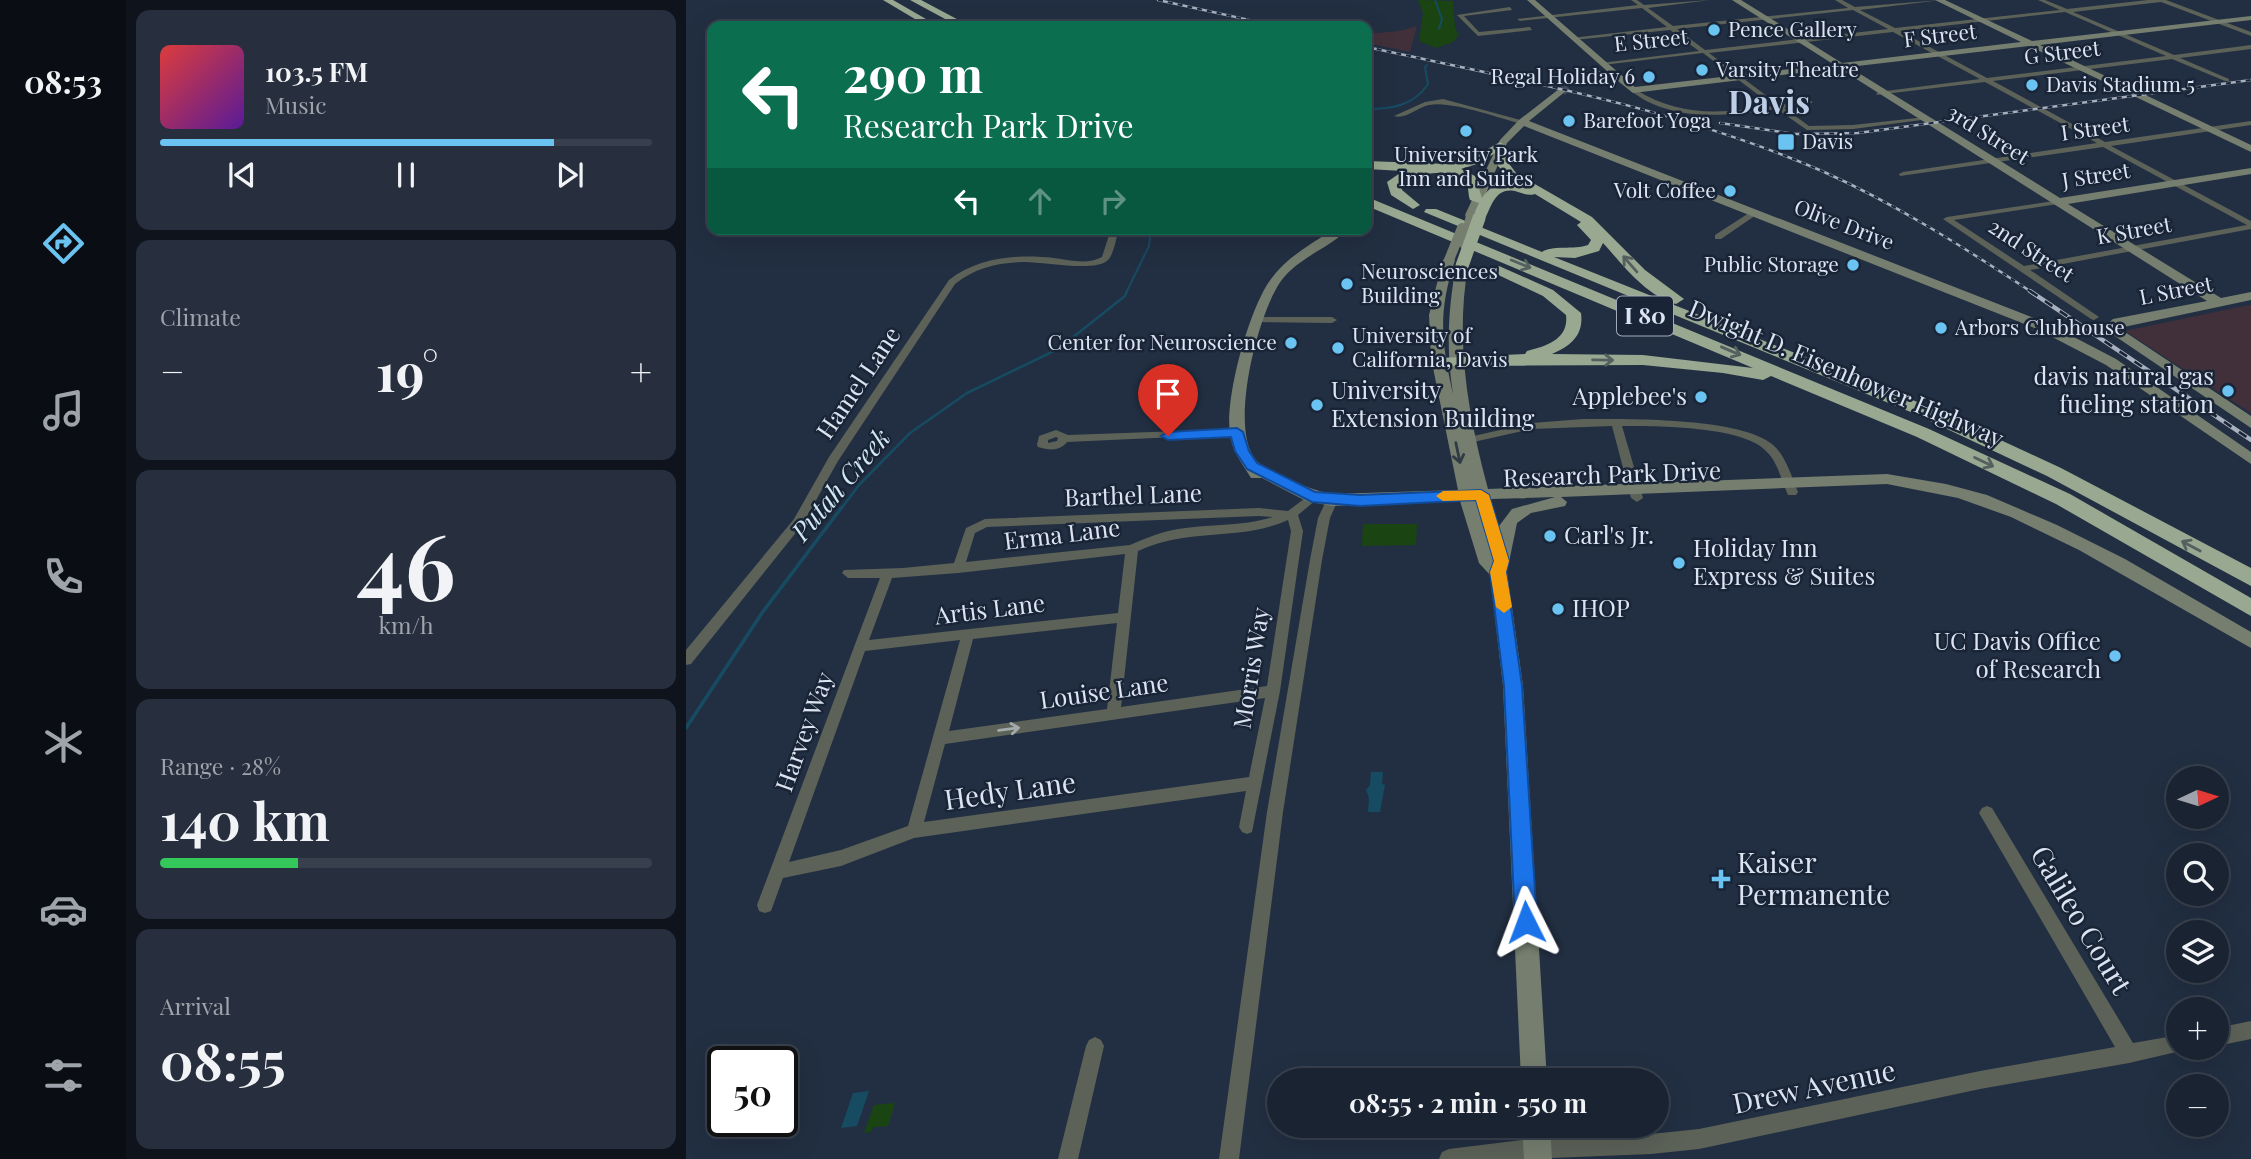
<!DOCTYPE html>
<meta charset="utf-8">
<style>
:root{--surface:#1a2332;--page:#272f3e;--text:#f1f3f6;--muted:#9fa4ac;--line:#38404d;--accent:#6ac3f1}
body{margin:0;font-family:"Playfair Display",serif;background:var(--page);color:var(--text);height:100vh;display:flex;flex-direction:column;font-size:26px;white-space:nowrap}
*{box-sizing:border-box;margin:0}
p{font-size:23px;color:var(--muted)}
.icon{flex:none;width:38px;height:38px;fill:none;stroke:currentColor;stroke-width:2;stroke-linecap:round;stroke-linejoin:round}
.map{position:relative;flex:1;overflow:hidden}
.panel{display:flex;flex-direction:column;gap:10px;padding:10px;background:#0e131c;width:560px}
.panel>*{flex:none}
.hud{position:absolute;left:21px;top:21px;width:665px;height:214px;border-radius:14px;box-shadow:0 7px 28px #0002,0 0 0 2px var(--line);background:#0b6e4f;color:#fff;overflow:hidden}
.needle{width:46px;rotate:86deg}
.tools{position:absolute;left:1480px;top:766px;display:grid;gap:14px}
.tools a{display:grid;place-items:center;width:63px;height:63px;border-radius:50%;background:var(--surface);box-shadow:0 7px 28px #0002,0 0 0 2px var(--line);font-size:35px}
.speed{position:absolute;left:21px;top:1046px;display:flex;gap:14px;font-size:35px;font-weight:700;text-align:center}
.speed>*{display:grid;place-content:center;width:91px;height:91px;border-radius:50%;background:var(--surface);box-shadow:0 7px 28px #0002,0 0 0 2px var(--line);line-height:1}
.speed .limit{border:4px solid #111;border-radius:10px;background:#fff;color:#111}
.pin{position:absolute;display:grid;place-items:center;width:60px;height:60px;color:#fff;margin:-72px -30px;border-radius:50% 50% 50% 0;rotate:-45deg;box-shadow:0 0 7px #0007}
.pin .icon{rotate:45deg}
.me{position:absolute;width:77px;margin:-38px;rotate:357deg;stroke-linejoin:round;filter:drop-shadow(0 0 5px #0008)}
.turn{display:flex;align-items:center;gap:24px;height:147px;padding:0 21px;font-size:32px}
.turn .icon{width:91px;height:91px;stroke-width:2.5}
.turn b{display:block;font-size:49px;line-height:60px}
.lanes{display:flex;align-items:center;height:66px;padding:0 21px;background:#0003;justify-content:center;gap:35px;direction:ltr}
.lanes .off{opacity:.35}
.big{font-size:52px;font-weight:700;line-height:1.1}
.panel .card{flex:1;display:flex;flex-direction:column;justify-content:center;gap:10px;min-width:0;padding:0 24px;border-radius:14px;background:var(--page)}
.panel .dial{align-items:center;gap:0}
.dial b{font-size:91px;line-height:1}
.song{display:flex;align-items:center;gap:21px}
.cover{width:84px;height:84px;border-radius:10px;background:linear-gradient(135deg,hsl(0 70% 55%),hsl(270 70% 35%))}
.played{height:7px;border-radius:4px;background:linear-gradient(90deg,var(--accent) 80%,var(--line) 80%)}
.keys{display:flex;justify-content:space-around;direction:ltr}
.heat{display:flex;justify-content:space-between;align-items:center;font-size:38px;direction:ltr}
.charge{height:10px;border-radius:5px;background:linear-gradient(90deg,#34c759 28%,var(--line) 0)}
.trip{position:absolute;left:581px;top:1068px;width:402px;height:70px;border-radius:35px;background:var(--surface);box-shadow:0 7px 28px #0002,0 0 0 2px var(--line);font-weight:700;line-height:70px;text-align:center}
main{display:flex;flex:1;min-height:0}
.tabs{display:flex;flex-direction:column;width:126px;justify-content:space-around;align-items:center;background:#0a0e14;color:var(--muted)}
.tabs .icon{width:49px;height:49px}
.tabs .active{color:var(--accent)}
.tabs b{font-size:32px;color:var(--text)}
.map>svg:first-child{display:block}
</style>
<main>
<nav class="tabs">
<b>08:53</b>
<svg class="icon active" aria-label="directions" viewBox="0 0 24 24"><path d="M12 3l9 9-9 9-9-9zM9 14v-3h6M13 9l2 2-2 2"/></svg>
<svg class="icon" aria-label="music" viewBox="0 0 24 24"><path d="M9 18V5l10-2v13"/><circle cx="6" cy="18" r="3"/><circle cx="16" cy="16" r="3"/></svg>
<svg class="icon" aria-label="phone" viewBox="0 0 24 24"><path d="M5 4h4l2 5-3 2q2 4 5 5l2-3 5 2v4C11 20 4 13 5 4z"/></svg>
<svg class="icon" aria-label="climate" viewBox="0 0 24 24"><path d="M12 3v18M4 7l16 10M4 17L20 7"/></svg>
<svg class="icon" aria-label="car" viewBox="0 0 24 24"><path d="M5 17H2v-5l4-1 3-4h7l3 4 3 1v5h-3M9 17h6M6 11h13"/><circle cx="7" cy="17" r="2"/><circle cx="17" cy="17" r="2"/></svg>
<svg class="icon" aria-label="filters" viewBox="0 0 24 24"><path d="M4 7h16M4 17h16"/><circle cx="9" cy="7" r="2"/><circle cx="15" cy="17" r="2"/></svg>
</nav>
<section class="panel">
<div class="card">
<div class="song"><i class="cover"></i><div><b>103.5 FM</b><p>Music</p></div></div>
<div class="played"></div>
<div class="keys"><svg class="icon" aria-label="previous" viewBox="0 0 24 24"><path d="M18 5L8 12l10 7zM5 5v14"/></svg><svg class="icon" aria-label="pause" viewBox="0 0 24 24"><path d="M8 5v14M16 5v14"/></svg><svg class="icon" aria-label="next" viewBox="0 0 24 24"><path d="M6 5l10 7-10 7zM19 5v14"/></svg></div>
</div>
<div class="card"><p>Climate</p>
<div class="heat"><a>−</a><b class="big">19°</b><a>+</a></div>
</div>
<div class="card dial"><b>46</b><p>km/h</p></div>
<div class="card"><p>Range · 28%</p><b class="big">140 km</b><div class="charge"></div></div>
<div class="card"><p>Arrival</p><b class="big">08:55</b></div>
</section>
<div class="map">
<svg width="1565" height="1159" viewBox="0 0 1565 1159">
<rect width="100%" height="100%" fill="#222f42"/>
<path fill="#41303a" d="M731 26 724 52 681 43V34L713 31Z
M1565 305V413L1439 331 1553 307Z"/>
<path fill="#1a4512" d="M732 0 767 1 769 28 773 35 767 42 750 48 733 41 737 13Z
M677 524H731L730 545 676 546Z
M209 1103 202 1126 187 1127 185 1132 178 1133 188 1105Z"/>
<path fill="#164b62" d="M685 772H697L696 784 699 785 694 812H682L683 798 680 790 684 785Z
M183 1091 171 1126 155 1128 167 1093Z"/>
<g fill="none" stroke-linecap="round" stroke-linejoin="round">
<path stroke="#164b62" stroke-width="2" d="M749 0 756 19 753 29
M681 109C705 109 728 106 742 84L739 67 741 65
M440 293 463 246 465 229"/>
<path stroke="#164b62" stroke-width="2.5" d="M155 509 173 485 224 433 281 393 372 349 439 296 441 291"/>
<path stroke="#164b62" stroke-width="3.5" d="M0 728 76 613 156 507"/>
<path stroke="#3e4a5c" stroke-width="9" stroke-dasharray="9 4.5" stroke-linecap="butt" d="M876 91 882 87"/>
<path fill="#5c6258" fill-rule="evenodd" d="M945 0H951L958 5 1024 0 962 8 987 26 1162 8 1149 0H1156L1169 7 1255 0 1174 10 1209 28 1374 10 1352 0H1359L1381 9 1462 0H1480L1565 32V36L1475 2 1387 12 1488 55 1565 45V49L1494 58 1543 79V81H1539L1486 59 1307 81 1419 142 1565 121V125L1425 146 1565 221V229L1344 270 1413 317 1408 320 1405 319 1257 219 1261 217 1375 200 1376 202 1372 204 1268 220 1338 266 1561 225 1417 147 1214 176 1213 174 1217 172 1411 143 1299 82 1190 95 1192 92 1294 79 1207 32 1023 53 1093 105 1126 101V103L1098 108 1123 126 1167 125 1240 117 1243 119 1167 129 1121 130 1091 109C1042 116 984 123 944 90L949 89C994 118 1036 113 1087 106L1017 53 917 65 914 63 1013 51 984 30 888 40 885 38 981 27 956 8 834 21 831 19 952 5ZM1167 10 1202 29 1019 50 991 29ZM1379 12 1480 56 1301 78 1214 31Z
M824 7 826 10 778 16 793 32 844 27 846 30 792 36 771 15Z
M757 99 838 121 839 122 836 124C813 118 764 100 743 105 732 107 719 120 708 116L739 102Z
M1066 211 1073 213 1035 239H1029V235Z
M425 229H433C430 238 428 254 422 260 409 273 355 261 336 262 310 263 289 268 269 284L152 461 116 525 5 664 0 665V650L108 519 143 457 263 280C292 257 332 254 368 258 384 260 401 265 416 257Z
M571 317H646L651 320 646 323 568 322V318Z
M897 419C939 419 1056 417 1087 445 1100 456 1105 476 1112 492L1110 495H1102C1095 480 1092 462 1080 451 1057 426 970 426 936 426L957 498 951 502 945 498 926 426 846 429 783 443 778 440 783 437 846 423Z
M551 429 555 430V434L381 442C373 452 363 450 352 447L351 445 353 436 370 430 382 435ZM370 437 372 438 371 441 362 443V440Z
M626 493 632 497 630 500 612 515 617 531 594 691 566 832 561 834 556 832 553 827 560 791 228 838 155 866 97 878 85 911 79 913 73 911 71 905 194 578H162L156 573 158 570 217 568 268 563 280 528 299 519 573 508 602 511ZM573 516 587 517C556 527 523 524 492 529 475 532 460 538 444 545L280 562 289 533 301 527ZM602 520 605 531 581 686 435 707 452 551C502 527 553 542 602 520ZM439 554 432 613 183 640 206 578 272 573ZM431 623 421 709 263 731 287 639ZM274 640 222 826 155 850 103 862 179 651ZM579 698 563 777 238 822 259 744Z
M646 496 652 500 644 518 636 560 597 812 553 1159H533L581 812 624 560 632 518 642 497Z
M1301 806 1306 808 1447 1043 1493 1035V1048H1500L1499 1050 1443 1063 1294 1089 1013 1149 965 1154 840 1159H753L756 1152 763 1149 851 1138 965 1134 1013 1129 1294 1071 1429 1047 1296 818 1293 813 1296 808Z
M1565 1021V1039L1531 1046V1028Z
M409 1037 415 1040 418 1046 392 1159H372L400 1046 403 1040Z"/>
<path fill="#757e6f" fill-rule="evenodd" d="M841 0H849L949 87 1147 64 1046 0H1055L1156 63 1335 42 1249 0H1259L1346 41 1565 16V20L1354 45 1565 145V152L1343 46 1163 67 1374 198 1565 168V174L1382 204 1535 298 1565 292V300L1433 328 1565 416V428L1417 328 1427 319 1521 301 1153 68 947 93 927 77 911 76 888 86 884 83 885 81 907 71H921Z
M873 89 880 91 843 121 1361 323 1430 359 1565 452V464L1420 365 1351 329 838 126 821 143 791 215 781 217 779 215 814 140 833 120Z
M649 229H662C642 249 613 257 595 281 572 313 543 426 569 459 579 472 630 492 646 494L772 490 745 358 743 315 757 260 763 256 769 260C752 312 755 341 767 394 760 350 762 309 770 266L776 262 782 266C769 342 782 414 802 489L1201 474 1260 484 1301 495 1371 525 1439 559 1565 632V648L1393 550 1325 517 1272 498 1201 484 875 497 881 502 879 506 845 513 831 523 821 572 837 686 861 1080H835L817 686 804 575 793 563 774 501 646 506 620 501 576 478H565C558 466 548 454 545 440 536 405 563 308 585 279 601 257 626 243 649 229ZM869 497 826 509 813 526 805 499Z
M836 1125H864L866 1159H838Z"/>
<path fill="#99a890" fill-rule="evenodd" d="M197 0H207L247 23 239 25Z
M224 0H235L284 26H272Z
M814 142 820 146 824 165 830 173 906 217 959 270 998 299 990 304C960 296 937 265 917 243L913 251 889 258 868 257 1239 405 1375 468 1565 568V586L1361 476 1227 413 738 212 740 209H750L856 252C865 245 888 250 902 245L905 240 891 225 895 222 849 194C842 196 839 194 832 192 810 185 806 205 798 221L793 222 786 218 793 203 784 200C782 195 783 188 780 183 773 166 730 174 717 180L714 183 716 190 734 205 727 209 705 195 701 182 717 171 681 169V161L761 164 786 158ZM809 153 812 166 829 183C814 181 804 186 796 198L789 176 775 169 794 163Z
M681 197 1243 429 1384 494 1565 598V616L1370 504 1231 437 1085 376 1077 380 1037 373 957 365 747 366 745 363 753 358 839 354 841 351C861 346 883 339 880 315L857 296 808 273 806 270 808 267 813 266 867 290 895 313C898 335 885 346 866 354L957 355 1067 368 681 206Z"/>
<defs>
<path id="rail-far1" d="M472 0 591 26
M681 47C834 80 991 108 1136 171 1210 204 1279 248 1347 293
M1034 123 1109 134 1172 133 1565 80"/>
<path id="rail" d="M1344 291 1565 440"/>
</defs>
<use href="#rail-far1" stroke="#a7b0bf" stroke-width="2.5"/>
<use href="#rail" stroke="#a7b0bf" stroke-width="4.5"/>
<use href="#rail-far1" stroke="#192537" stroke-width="2" stroke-dasharray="5" stroke-linecap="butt"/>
<use href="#rail" stroke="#192537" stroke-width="2.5" stroke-dasharray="9" stroke-linecap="butt"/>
<path stroke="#757e6f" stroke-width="10" d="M779 245 785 215
M763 260 776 228"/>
<path stroke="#99a890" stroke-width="13" d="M776 266 793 218"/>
</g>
<defs><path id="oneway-shaft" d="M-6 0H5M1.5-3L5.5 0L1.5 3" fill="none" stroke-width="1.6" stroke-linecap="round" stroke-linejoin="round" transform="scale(1.75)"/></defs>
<g stroke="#53605f">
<use href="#oneway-shaft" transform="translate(835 264) rotate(22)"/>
<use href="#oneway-shaft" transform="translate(944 264) rotate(-131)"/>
<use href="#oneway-shaft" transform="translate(1045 351) rotate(23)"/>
<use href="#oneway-shaft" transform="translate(917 360) rotate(1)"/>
<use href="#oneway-shaft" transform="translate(1298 462) rotate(26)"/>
<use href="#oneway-shaft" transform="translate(1505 546) rotate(-152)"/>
</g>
<use stroke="#303b45" href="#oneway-shaft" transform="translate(772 453) rotate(78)"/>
<use stroke="#a2aaac" href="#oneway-shaft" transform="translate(323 729) rotate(-8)"/>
<path fill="#1a73e8" stroke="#114b97" stroke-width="2" d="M551 428 557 432 563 451 571 463 629 492 674 495 795 490 803 495 823 561 820 572 836 686 851 922 847 929 840 932 832 929 829 922 818 686 804 572 808 561 790 500 674 506 626 502 561 469 549 451 545 437 482 440 475 436 482 432Z"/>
<path fill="#f59e0b" d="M795 490 803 495 823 561 820 572 826 607 818 613 810 607 804 572 808 561 790 500 757 501 750 496 757 491Z"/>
<g fill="#6ac3f1" stroke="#192537" stroke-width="2.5">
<circle cx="1028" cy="30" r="7"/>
<circle cx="1016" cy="70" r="7"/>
<circle cx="963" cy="77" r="7"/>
<circle cx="1346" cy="85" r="7"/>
<circle cx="883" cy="121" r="7"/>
<circle cx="780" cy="131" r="7"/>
<rect x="1091" y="133" width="18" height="18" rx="3.5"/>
<circle cx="1044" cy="191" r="7"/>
<circle cx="1167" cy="265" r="7"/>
<circle cx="661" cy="284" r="7"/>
<circle cx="1255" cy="328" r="7"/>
<circle cx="605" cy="343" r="7"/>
<circle cx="652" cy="348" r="7"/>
<circle cx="1542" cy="391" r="7"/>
<circle cx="1015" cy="397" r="7"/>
<circle cx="631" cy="405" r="7"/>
<circle cx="864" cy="536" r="7"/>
<circle cx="993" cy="563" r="7"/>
<circle cx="872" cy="609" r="7"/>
<circle cx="1429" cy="656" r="7"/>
<path d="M1031.5 868.5h7v7h7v7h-7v7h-7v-7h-7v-7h7z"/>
</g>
<g text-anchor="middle" stroke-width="5" stroke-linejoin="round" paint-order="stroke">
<g font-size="21" fill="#dce4f1" stroke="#192537" text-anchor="start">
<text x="1042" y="37">Pence Gallery</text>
<text x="1030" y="77">Varsity Theatre</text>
<text x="949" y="84" text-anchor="end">Regal Holiday 6</text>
<text x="1360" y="92">Davis Stadium 5</text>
<text x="897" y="128">Barefoot Yoga</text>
<text x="1116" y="149">Davis</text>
<text x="780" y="162" text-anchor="middle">University Park<tspan x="780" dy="24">Inn and Suites</tspan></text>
<text x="1030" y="198" text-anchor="end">Volt Coffee</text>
<text x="1153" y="272" text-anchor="end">Public Storage</text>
<text x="675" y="279">Neurosciences<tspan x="675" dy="24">Building</tspan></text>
<text x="1269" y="335">Arbors Clubhouse</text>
<text x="666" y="343">University of<tspan x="666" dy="24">California, Davis</tspan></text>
<text x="591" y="350" text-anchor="end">Center for Neuroscience</text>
</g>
<g font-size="21" fill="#dce4f1" stroke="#192537">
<text transform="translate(1254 36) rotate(-7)" y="7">F Street</text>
<text transform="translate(965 41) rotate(-6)" y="7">E Street</text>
<text transform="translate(1376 53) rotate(-7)" y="7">G Street</text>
<text transform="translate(1409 129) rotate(-8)" y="7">I Street</text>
<text transform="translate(1302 135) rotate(32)" y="7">3rd Street</text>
<text transform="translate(1410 176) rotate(-9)" y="7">J Street</text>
<text transform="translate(1158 225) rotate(21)" y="7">Olive Drive</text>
<text transform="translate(1448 231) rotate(-10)" y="7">K Street</text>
<text transform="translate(1345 251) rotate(33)" y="7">2nd Street</text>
<text transform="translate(1490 291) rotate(-11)" y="7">L Street</text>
</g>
<rect fill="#192537" stroke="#a2abb9" stroke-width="2" x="931" y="296.5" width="56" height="39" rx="5"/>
<g font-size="23" font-weight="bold" fill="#dce4f1">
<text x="959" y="324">I 80</text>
</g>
<g font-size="24" fill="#dce4f1" stroke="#192537">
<text transform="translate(1160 374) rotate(23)" y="8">Dwight D. Eisenhower Highway</text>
<text transform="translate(173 383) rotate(-56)" y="8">Hamel Lane</text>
<text transform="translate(926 475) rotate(-2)" y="8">Research Park Drive</text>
<text transform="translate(447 496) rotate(-2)" y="8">Barthel Lane</text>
<text transform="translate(376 535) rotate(-7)" y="8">Erma Lane</text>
<text transform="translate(304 610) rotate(-7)" y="8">Artis Lane</text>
<text transform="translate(566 668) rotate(-81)" y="8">Morris Way</text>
<text transform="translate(418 692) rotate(-8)" y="8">Louise Lane</text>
<text transform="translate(119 732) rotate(-70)" y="8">Harvey Way</text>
</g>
<g font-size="24" fill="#dce4f1" stroke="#192537" text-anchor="start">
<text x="1528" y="385" text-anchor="end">davis natural gas<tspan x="1528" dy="28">fueling station</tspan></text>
<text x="645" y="399">University<tspan x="645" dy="28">Extension Building</tspan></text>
<text x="1001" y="405" text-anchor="end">Applebee's</text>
<text x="878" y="544">Carl's Jr.</text>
<text x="1007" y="557">Holiday Inn<tspan x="1007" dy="28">Express &amp; Suites</tspan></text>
<text x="886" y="617">IHOP</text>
<text x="1415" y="650" text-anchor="end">UC Davis Office<tspan x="1415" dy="28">of Research</tspan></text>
</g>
<g font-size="26" font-style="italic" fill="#d2e8f3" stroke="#192537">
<text transform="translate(155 485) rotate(-50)" y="9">Putah Creek</text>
</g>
<g font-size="28" fill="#dce4f1" stroke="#192537">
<text transform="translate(324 791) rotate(-8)" y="10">Hedy Lane</text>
<text transform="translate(1395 920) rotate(59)" y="10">Galileo Court</text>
<text transform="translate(1128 1087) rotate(-12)" y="10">Drew Avenue</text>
</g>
<g font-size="28" fill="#dce4f1" stroke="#192537" text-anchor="start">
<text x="1051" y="873">Kaiser<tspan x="1051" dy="32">Permanente</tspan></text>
</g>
<g font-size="32" font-weight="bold" fill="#becee6" stroke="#192537">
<text x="1083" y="114">Davis</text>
</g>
</g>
</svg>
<div class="tools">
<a><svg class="needle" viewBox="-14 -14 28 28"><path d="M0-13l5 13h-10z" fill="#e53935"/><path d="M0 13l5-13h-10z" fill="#9fa4ac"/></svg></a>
<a><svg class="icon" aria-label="search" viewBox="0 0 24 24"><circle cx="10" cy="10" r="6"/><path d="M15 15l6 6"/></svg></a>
<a><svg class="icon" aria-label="layers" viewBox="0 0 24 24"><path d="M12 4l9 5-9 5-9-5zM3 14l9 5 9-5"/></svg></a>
<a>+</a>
<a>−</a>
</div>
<div class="speed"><div class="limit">50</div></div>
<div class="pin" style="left:482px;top:436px;background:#d93025"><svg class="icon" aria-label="arrive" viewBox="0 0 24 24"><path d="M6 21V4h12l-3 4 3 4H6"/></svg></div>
<svg class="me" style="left:840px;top:922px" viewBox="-20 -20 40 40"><path d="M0-17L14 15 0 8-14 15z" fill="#1a73e8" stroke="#fff" stroke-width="4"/></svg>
<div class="trip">08:55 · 2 min · 550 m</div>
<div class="hud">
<div class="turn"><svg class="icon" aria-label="left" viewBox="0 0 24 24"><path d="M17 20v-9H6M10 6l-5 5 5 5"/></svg><div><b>290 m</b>Research Park Drive</div></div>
<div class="lanes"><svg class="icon" aria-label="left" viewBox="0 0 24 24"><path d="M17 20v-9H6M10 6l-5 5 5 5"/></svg><svg class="icon off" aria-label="ahead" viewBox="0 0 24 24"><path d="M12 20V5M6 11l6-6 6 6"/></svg><svg class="icon off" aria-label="right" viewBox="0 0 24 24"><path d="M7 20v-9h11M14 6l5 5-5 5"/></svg></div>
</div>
</div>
</main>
